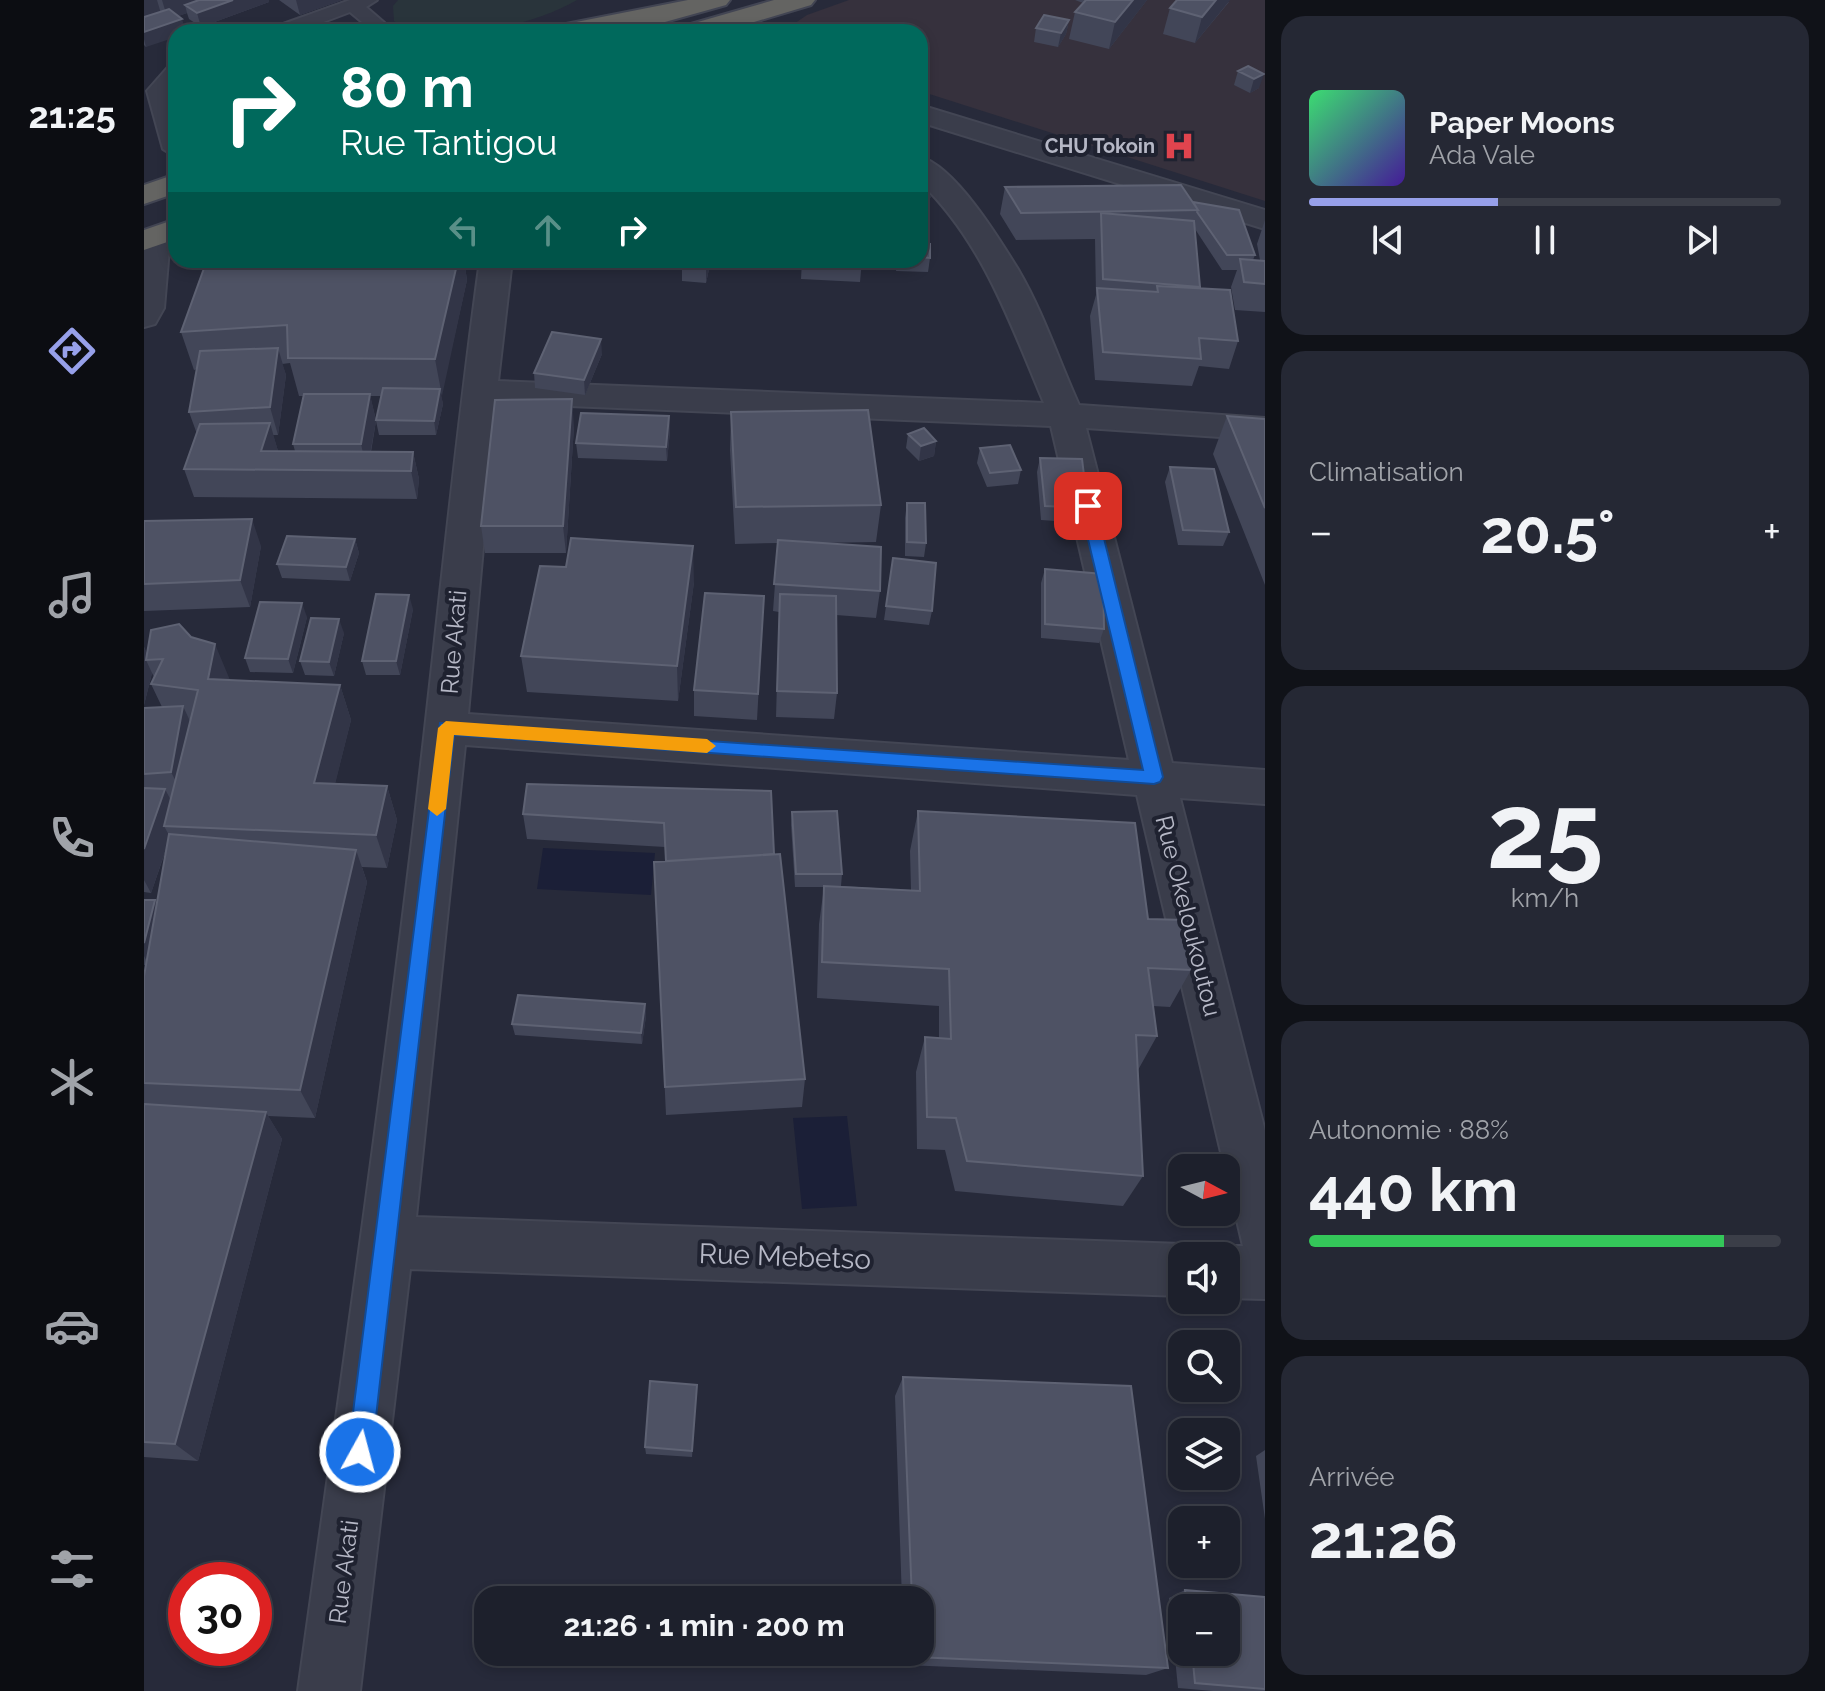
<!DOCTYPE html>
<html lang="fr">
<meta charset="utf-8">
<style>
:root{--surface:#1d202c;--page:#252834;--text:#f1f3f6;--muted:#a0a3a9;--line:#3b3e48;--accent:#97a0ea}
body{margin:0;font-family:Raleway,sans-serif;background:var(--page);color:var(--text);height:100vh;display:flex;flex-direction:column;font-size:30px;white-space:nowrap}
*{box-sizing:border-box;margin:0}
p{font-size:26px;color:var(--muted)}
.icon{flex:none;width:44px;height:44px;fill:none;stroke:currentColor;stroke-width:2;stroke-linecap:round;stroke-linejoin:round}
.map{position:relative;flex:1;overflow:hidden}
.panel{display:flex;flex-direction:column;gap:16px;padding:16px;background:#101218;width:560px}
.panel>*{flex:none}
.hud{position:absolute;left:24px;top:24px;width:760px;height:244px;border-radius:24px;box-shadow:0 4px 12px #0003,0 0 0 2px var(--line);background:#00695c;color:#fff;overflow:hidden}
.needle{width:52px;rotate:97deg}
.buttons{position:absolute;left:1024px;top:1154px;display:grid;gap:16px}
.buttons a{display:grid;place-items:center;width:72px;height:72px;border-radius:16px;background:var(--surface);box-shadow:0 4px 12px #0003,0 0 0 2px var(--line);font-size:40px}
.speed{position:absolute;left:24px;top:1562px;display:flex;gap:16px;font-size:40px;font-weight:700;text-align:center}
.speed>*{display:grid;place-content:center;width:104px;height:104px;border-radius:50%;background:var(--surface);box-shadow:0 4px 12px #0003,0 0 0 2px var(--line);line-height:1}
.speed .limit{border:12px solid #d22;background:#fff;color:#111}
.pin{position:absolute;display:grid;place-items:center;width:68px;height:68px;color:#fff;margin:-34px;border-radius:16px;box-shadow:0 4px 12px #0006}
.me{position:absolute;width:88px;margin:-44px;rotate:7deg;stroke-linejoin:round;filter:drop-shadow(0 0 6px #0008)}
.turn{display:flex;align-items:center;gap:28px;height:168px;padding:0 40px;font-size:36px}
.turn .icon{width:104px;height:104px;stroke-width:2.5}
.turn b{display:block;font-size:56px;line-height:68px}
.lanes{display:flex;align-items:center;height:76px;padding:0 40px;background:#0003;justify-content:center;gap:40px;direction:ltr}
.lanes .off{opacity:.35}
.big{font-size:60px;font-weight:700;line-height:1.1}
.panel .widget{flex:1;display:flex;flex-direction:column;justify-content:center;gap:12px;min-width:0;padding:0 28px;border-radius:24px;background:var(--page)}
.panel .dial{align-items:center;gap:0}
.dial b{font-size:104px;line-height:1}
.song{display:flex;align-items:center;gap:24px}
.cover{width:96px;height:96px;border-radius:12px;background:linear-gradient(135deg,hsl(140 70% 55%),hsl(260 70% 35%))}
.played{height:8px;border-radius:4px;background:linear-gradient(90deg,var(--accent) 40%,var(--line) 40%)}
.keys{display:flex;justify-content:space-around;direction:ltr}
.heat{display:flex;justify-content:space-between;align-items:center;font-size:44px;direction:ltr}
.charge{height:12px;border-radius:6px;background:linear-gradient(90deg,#34c759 88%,var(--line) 0)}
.trip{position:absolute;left:330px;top:1586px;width:460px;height:80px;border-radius:24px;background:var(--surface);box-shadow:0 4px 12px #0003,0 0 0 2px var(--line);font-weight:700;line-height:80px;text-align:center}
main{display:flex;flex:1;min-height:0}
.menu{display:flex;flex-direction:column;width:144px;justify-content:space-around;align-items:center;background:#0c0d12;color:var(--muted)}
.menu .icon{width:56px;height:56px}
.menu .on{color:var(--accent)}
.menu b{font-size:36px;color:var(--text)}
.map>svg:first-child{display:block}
</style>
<main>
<nav class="menu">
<b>21:25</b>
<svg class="icon on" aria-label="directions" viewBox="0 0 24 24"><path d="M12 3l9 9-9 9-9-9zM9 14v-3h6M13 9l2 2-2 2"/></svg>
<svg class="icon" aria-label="music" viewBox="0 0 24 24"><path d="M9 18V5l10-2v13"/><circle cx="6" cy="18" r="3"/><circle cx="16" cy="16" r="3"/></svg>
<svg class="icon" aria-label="phone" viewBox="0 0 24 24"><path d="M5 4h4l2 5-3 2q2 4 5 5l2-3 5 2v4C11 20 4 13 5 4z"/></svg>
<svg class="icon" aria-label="climate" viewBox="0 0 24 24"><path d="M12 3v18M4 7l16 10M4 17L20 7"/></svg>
<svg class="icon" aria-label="car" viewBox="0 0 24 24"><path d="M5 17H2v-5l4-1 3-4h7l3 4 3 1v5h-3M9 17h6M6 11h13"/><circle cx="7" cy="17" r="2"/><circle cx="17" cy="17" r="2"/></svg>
<svg class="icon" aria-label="filters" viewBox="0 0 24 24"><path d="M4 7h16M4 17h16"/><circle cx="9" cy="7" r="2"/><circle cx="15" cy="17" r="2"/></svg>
</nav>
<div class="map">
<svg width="1121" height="1691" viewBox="0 0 1121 1691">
<rect width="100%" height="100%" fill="#272a3a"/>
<path fill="#36313d" d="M705 0H1121V201L776 91V32H638L663 15Z"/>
<path fill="#29343b" d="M254 0H433C380 30 318 36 259 29L250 21 249 6Z"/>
<path fill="#1b1f37" d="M399 848 511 853 507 895 393 889Z
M703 1116 713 1206 658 1209 649 1118Z"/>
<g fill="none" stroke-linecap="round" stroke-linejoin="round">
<defs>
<path id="service" d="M206 0H233L222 7 251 32H230L206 12 153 32H125L128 28Z
M32 64V82L23 92 32 123V155H29L19 149 3 91 25 66Z"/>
<path id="minor" d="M776 157C811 166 856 240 875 271 899 312 915 361 935 405L1121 418V440L942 428 1028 763 1121 770V804L1036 798 1121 1131V1299L1082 1298V1256H1062L1082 1246H1099L993 795 321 745 272 1217 1038 1244 1057 1251 1059 1256H1038V1296L266 1269 216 1691H154C193 1411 233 1131 267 850 291 652 309 455 336 260H368L354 381 900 403C867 325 839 242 776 182ZM352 403 907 426 985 760 324 714Z
M11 228 22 230 26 237 20 308 11 324 0 327V231Z"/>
<path id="tertiary" d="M776 105 1121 210V229L776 122Z"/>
<path id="trunk" d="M544 0H586L582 5 521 22 465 32H409L413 26 422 24Z
M630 0H671L667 5 577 32H536L540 26Z
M32 174V193L0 204V185Z
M32 219V239L0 250V230Z"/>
</defs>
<use href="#service" stroke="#434654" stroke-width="4"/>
<use href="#minor" stroke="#434654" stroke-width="4"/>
<use href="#tertiary" stroke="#434654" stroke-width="4"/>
<use href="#trunk" stroke="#424553" stroke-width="4"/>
<use href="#service" fill="#3a3d4b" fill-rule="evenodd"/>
<use href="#minor" fill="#3a3d4b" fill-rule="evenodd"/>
<use href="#tertiary" fill="#3a3d4b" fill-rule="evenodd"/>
<use href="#trunk" fill="#646462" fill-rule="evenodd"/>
</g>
<path fill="#424658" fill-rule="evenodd" d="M0 0H125V2L57 27 45 19 43 13 34 16 2 47 0 45Z
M135 0H198L156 15Z
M931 0H1003L965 49 925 39 931 12 939 3Z
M1085 2 1051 43 1019 34 1026 8Z
M925 20 922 34 914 47 890 42 892 28Z
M1104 66 1115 88 1106 93 1090 85 1094 71Z
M861 187 1049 202 1111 255 1109 260H1116L1113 244 1121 220V312L1091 310 1087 287 1093 270H1078L1051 229 1056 288 1094 341 1085 369 1055 366 1048 386 951 380 946 316 952 295 951 239 872 240 856 214Z
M776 243 786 258 784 272 752 271 753 260H776Z
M63 260H320L323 280 297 396 299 404 292 435H235L232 421 227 452H269L275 479 273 499 50 497 40 469 53 434 45 412 53 369 50 370 37 332ZM146 363 155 396H160L149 444 151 451H134L129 435H134L142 375 138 364ZM226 396H237L232 420Z
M530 260H567L562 283 538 281V267H530Z
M658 260H718L716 282 657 279Z
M458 354 441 395 391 388 390 373Z
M587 412 737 505 732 542 674 543 736 591 732 618 692 615 693 693 690 719 632 717 635 612 629 611 634 543 591 544 586 450Z
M525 416 526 431 523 461 434 458 432 443Z
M1083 416 1121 419V585L1069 454Z
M430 426 422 553H341L337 526Z
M764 434 792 441 790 456 775 461 762 448Z
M836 448 877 470 874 484 843 487 833 463Z
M896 458 944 508 939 523 897 520 893 472Z
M1026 467 1085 532 1079 546 1034 545 1021 482Z
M763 503 782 543 780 557 761 556V518Z
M0 521 117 546 106 607 0 611Z
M211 539 215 553 206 581 138 578 133 564Z
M749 558 788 611 785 625 740 620Z
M901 569 960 629 955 643 897 638V583Z
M550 582 534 701 383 692 377 656Z
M620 596 613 720 550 716V690Z
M269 609 256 675H222L218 661Z
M163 617 149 673 106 672 101 658Z
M200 633 190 676 161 675 156 661Z
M0 647 3 654 86 680 196 685 207 720 191 783 243 786 253 820 243 868 218 867 223 882 171 1118 124 1116 138 1139 54 1461 0 1457V1083L2 965H0V900H11L13 904 24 844 7 893 0 892V708L18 707 7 684 10 677 8 673 0 705Z
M383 784 630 854 661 1079 658 1107 522 1115 510 862 522 861 521 847 383 839 379 814Z
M774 811 1004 919 1047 970 1026 1007 1009 1006 1013 1036 994 1070 999 1176 979 1206 811 1191 801 1150 773 1149 772 1072 781 1037 795 1038V1006L673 998 675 924 680 887H651L647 825 648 812 698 874 697 886 767 890 766 851Z
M501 1004 502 1016 498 1044 371 1035 368 1024Z
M759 1377 1024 1668 1002 1675 761 1665 760 1652H776V1600H758L751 1396Z
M553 1385 548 1457 502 1454 501 1447Z
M1121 1450V1519L1112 1456Z
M1041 1590 1121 1597V1691H1069L1034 1688 1025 1598ZM1038 1608H1082V1652H1038Z"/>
<path fill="#323547" d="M0 0H13L18 17 0 29Z
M18 0H82L41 5 43 13 24 20Z
M89 0H125V2L57 27 53 13Z
M152 0H198L156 15Z
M989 0H1003L965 49 971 22Z
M1072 0H1086L1051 43 1058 17Z
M38 19 42 32H32V37L2 47 0 39V32Z
M925 20 922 34 914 47 917 33Z
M1120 74 1115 88 1106 93 1110 79Z
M785 197 783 212 776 215V202Z
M314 260H320L323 280 298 396 291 359Z
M564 260H567L562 283V268Z
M457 339 458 354 441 395 440 380Z
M134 348 142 375 134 435 126 407Z
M296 389 299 404 292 435 290 421Z
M226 394 232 421 223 471 217 444Z
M428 399 430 426 422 553 419 526Z
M525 416 526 431 523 461 522 447Z
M126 423 134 451H117Z
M792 441 790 456 775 461 777 446Z
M269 452 275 479 273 499 267 471Z
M108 519 117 546 106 607 96 580Z
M211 539 215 553 206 581 202 567Z
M549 546 550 582 534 701 533 666Z
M265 595 269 609 256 675 252 661Z
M158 603 163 617 149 673 144 659Z
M195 619 200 633 190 676 185 662Z
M71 644 86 680 64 679Z
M0 647 6 659 2 660 8 673 0 705Z
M196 685 207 720 183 817 170 783Z
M39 706 51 732 40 797 27 772Z
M243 786 253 820 243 868 232 835Z
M21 789 34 814 20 826 26 837 7 893 0 880V849Z
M212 850 223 882 171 1118 156 1090Z
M11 900 18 913 5 965 0 956V943Z
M501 1004 502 1016 498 1044 497 1033Z
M122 1112 138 1139 54 1461 31 1444Z"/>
<path fill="#4e5264" stroke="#5e6273" stroke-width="2" d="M55 0H89L53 13 41 5Z
M942 0H989L971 22 931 12Z
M1033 0H1072L1058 17 1026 8Z
M25 9 38 19 0 32V17Z
M900 15 925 20 917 33 892 28Z
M151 27 159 32H139Z
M1104 66 1120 74 1110 79 1094 71Z
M1037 185 1054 210 877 213 861 187Z
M776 191 785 197 776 202Z
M1049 202 1095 210 1111 255H1083L1053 212 1054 210Z
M957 213 1050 221 1056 287 959 279Z
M776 243 786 244V258L776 257Z
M1096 259 1121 261V284L1100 282Z
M63 260H314L291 359 144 358 143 325 37 332Z
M540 260H564L562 268 538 266Z
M1013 286 1086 290 1094 341 1055 338 1057 359 959 352 953 288 1014 292Z
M408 332 457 339 440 380 390 373Z
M134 348 126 407 45 412 56 351Z
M239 388 296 389 290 421 232 420Z
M160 394H226L217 444H149Z
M428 399 419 526H337L351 400Z
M724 410 737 505 592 507 587 412Z
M437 413 525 416 522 447 432 443Z
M1083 416 1121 419V508Z
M126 423 117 451 269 452 267 471 40 469 56 424Z
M780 428 792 441 777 446 764 434Z
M866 445 877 470 846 473 836 448Z
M896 458 938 459 944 508 901 506Z
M1026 467 1070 469 1085 532 1039 530Z
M763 503H781L782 543 763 542Z
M108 519 96 580 0 584V521Z
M143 536 211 539 202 567 133 564Z
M427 538 549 546 533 666 377 656 396 566 422 567Z
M634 540 737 547 736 591 630 584Z
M749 558 792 563 788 611 742 606Z
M901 569 959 574 960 629 901 624Z
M561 593 620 596 614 694 550 690Z
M232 594 265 595 252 661H218Z
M636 594 692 596 693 693 633 691Z
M116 602 158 603 144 659 101 658Z
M167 618 195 619 185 662 156 661Z
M35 624 47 637 71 644 64 679 196 685 170 783 243 786 232 835 20 826 54 690 7 684 19 659 2 660 7 630Z
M39 706 27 772 0 774V708Z
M383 784 627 791 630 854 522 861 520 823 379 814Z
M0 788 21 789 0 849Z
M693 811 698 874H652L648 812Z
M774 811 991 823 1004 919 1040 920 1047 970 1004 968 1013 1036 992 1035 999 1176 823 1161 812 1118 783 1117 781 1037 807 1039 805 969 678 962 680 886 776 891Z
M25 834 212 850 156 1090 0 1083V976Z
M636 854 661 1079 521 1087 510 862Z
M0 900H11L0 943Z
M374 995 501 1004 497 1033 368 1024Z
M0 1104 122 1112 31 1444 0 1442Z
M759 1377 987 1386 1024 1668 771 1657V1652H776V1600H768Z
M506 1381 553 1385 548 1451 501 1447Z
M1041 1590 1121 1597V1689L1051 1683 1048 1652H1082V1608H1043Z"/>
<path fill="#1a73e8" stroke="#114b97" stroke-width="2" d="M944 501 952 506 1019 777 1016 782 1010 784 310 735 228 1452 224 1460 216 1463 208 1460 204 1452 296 723 999 770 936 506Z"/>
<path fill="#f59e0b" d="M302 721 563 739 572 746 563 753 310 735 302 809 293 816 284 809 294 728Z"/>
<defs>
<symbol id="hospital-bare" viewBox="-9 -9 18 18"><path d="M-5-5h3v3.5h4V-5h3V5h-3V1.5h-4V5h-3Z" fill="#e0444e" stroke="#1f2230" stroke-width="2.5" paint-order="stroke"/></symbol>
</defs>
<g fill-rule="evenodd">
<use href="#hospital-bare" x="1013" y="124" width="44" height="44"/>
</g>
<g text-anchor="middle" stroke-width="8" stroke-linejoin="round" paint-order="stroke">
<g font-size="20" font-weight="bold" fill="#b6b8c6" stroke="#1f2230" text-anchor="end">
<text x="1011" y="153">CHU Tokoin</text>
</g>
<g font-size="24" fill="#b6b8c6" stroke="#1f2230">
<text transform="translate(310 642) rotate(-85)" y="8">Rue Akati</text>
<text transform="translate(1044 916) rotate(76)" y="8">Rue Okeloukoutou</text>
<text transform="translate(200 1572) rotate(-83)" y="8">Rue Akati</text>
</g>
<g font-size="28" fill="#b6b8c6" stroke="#1f2230">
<text transform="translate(641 1256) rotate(2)" y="10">Rue Mebetso</text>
</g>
</g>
</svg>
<div class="buttons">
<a><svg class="needle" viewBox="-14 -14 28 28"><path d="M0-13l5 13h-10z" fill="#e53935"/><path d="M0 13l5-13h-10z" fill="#a0a3a9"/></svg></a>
<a><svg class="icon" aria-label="sound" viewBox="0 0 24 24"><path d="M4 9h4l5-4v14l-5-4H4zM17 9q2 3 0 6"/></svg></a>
<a><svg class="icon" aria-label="search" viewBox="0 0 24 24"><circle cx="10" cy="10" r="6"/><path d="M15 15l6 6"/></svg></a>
<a><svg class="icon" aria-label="layers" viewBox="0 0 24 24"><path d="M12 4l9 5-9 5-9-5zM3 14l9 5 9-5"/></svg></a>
<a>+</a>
<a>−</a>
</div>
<div class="speed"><div class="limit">30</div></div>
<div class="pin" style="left:944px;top:506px;background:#d93025"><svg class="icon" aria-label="arrive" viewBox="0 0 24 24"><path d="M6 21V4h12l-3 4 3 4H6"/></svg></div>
<svg class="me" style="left:216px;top:1452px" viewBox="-20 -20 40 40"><circle r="17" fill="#1a73e8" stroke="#fff" stroke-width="3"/><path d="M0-11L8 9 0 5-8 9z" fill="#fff"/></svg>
<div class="trip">21:26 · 1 min · 200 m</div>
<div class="hud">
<div class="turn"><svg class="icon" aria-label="right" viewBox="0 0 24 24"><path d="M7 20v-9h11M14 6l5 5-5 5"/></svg><div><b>80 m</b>Rue Tantigou</div></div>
<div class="lanes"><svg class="icon off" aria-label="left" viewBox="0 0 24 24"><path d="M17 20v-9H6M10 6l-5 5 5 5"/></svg><svg class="icon off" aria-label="ahead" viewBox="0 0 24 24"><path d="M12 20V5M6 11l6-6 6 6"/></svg><svg class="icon" aria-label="right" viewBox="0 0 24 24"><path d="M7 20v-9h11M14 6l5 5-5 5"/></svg></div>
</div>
</div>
<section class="panel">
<div class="widget">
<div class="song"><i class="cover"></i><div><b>Paper Moons</b><p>Ada Vale</p></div></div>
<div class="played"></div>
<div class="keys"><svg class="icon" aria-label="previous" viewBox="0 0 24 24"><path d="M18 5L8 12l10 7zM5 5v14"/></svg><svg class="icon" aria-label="pause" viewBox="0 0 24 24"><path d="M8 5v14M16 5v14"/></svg><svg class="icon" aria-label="next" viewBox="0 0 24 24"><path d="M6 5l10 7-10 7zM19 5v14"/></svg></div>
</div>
<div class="widget"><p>Climatisation</p>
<div class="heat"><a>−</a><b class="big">20.5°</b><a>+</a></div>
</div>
<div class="widget dial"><b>25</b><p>km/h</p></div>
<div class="widget"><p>Autonomie · 88%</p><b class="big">440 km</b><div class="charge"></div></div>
<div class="widget"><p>Arrivée</p><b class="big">21:26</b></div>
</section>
</main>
